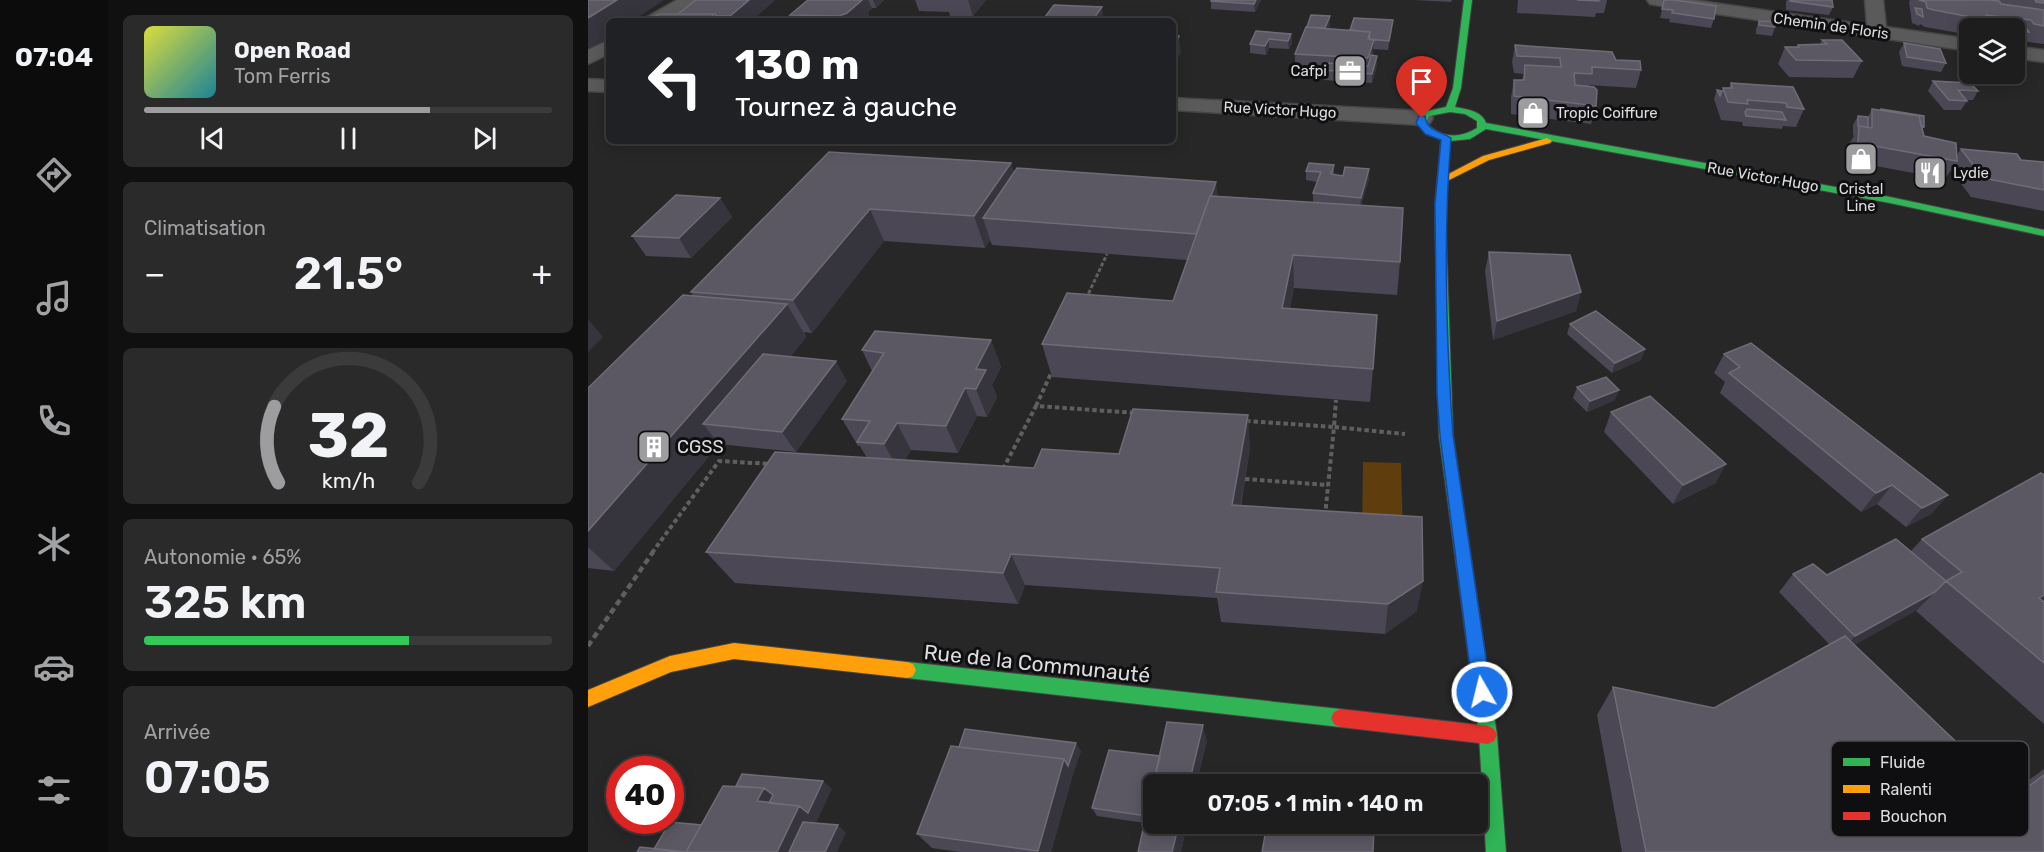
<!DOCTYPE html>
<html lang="fr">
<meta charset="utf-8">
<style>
:root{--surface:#1d1d1e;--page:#2a2a2b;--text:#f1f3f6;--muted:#a0a2a4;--line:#3b3b3c;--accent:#9d9d9f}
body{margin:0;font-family:Rubik,sans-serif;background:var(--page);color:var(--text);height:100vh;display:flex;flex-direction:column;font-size:22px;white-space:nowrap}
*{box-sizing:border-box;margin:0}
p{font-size:20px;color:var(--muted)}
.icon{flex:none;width:33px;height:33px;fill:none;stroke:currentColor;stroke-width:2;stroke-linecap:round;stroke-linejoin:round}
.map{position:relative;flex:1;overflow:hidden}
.sheet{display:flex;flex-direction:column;gap:15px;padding:15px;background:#101010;width:480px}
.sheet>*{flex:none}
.guide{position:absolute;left:18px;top:18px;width:570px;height:126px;border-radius:9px;box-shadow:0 3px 15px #0003,0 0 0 2px var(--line);background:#202124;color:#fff;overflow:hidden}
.tools{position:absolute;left:1371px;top:18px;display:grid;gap:12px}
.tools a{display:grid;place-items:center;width:66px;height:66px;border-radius:9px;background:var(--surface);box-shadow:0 3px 15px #0003,0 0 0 2px var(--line);font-size:30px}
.speed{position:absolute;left:18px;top:756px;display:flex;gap:12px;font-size:30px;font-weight:700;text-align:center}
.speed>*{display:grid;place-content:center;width:78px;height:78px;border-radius:50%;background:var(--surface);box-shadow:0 3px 15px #0003,0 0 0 2px var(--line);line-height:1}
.speed .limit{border:9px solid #d22;background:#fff;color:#111}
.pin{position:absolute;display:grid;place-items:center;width:51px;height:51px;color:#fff;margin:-62px -26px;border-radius:50% 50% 50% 0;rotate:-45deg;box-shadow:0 0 6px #0007}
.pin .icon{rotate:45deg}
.me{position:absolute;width:66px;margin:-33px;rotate:352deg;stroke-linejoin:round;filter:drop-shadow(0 0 4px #0008)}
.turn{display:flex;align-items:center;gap:21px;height:126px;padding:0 30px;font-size:27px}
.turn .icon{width:78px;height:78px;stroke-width:2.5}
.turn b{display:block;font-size:42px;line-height:51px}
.big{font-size:45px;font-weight:600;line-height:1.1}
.sheet .tile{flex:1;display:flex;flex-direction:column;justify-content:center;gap:9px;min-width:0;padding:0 21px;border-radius:9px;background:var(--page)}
.sheet .dial{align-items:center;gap:0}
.dial svg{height:156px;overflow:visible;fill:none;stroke:var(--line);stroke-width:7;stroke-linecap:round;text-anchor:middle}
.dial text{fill:var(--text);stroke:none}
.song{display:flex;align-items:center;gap:18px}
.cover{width:72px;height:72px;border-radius:9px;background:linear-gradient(135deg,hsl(60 70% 55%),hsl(190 70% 35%))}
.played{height:6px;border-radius:3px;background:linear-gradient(90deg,var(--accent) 70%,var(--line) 70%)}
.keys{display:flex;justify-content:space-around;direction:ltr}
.heat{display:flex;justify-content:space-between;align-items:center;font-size:33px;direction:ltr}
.charge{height:9px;border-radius:4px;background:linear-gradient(90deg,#34c759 65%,var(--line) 0)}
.trip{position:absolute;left:555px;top:774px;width:345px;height:60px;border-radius:9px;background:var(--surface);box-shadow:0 3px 15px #0003,0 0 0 2px var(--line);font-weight:600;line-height:60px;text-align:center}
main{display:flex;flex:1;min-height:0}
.menu{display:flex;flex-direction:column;width:108px;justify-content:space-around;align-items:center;background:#0c0c0c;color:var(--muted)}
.menu .icon{width:42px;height:42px}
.menu .on{color:var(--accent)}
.menu b{font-size:27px;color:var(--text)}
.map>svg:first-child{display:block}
</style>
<main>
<nav class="menu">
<b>07:04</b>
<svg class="icon on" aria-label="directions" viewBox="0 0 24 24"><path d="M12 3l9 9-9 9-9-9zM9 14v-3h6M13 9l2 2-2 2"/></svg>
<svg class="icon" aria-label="music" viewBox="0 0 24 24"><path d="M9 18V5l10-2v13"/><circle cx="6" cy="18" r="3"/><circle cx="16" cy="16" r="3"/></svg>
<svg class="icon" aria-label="phone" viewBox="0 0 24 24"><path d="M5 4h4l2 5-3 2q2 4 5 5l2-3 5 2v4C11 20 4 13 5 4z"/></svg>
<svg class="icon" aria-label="climate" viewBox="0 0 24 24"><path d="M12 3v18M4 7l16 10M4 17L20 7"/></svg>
<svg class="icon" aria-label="car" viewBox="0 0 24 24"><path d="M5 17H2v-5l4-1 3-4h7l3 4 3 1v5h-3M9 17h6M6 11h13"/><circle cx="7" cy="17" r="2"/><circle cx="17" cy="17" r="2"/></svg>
<svg class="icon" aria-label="filters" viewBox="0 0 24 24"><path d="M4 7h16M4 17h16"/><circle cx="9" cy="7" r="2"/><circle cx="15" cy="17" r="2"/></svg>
</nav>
<section class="sheet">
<div class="tile">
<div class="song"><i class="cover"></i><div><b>Open Road</b><p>Tom Ferris</p></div></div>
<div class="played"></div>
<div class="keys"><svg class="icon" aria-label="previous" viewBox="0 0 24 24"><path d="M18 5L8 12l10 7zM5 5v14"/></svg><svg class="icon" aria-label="pause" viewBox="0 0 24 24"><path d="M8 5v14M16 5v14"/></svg><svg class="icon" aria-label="next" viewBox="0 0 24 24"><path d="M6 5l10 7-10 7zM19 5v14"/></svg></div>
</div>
<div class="tile"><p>Climatisation</p>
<div class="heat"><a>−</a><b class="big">21.5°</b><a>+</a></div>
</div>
<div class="tile dial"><svg viewBox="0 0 100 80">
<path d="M14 69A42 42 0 1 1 86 69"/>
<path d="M14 69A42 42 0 0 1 12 30" stroke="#9d9d9f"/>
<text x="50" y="56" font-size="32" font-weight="700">32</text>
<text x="50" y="72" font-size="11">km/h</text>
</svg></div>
<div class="tile"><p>Autonomie · 65%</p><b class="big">325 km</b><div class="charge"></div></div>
<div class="tile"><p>Arrivée</p><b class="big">07:05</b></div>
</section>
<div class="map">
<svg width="1456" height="852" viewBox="0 0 1456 852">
<rect width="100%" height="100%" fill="#272728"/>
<path fill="#5f3d0d" d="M775 462 813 463 815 536 774 534Z"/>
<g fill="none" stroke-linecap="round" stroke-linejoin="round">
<defs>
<path id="street" d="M89 0H111L78 21H56L59 17Z
M1059 0H1105L1279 25 1277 0H1295L1298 27 1382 39V51L1068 5 1062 4Z
M21 40V54L0 64V50Z
M1426 46 1456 50V62L1426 58Z
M0 79 21 80V92L0 91Z
M585 98 834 111 842 113 845 118 842 123 834 125 585 110Z"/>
<path id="fast" d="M876 0H884L873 88 867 107C878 109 894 111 898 123L1302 197 1456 230V236L1302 203 898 129 882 139 862 141 857 204 865 435 909 735 918 852H898L891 735 851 435 847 204 853 140 836 131 829 123 835 112 858 107 865 88ZM862 112 877 114 889 121V128C871 139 853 138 838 123L841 116Z
M319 662 752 709 758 712 761 718 758 724 752 727 319 678 313 676 310 670 313 664Z"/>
<path id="slow" d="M959 138 964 141 962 143 901 160 857 182 849 180 895 156Z
M146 643 319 662 325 664 328 670 325 676 319 678 146 659 83 672 0 707V690L82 656Z"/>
<path id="jam" d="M752 709 900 726 906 729 909 735 906 741 900 744 752 727 746 724 743 718 746 712Z"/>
</defs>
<use href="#street" stroke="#454546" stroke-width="3"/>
<use href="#fast" stroke="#454546" stroke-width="2"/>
<use href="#slow" stroke="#454546" stroke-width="2"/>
<use href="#jam" stroke="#454546" stroke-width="2"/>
<path stroke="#5f5f60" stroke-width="3" stroke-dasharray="4 2" stroke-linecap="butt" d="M498 299 519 254"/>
<path stroke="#5f5f60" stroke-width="4" stroke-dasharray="4.5 3" stroke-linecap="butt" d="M448 406 465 369
M658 421 746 427 748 400
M415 469 448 406 549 413
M657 479 740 485
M737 516 746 427 817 434
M64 553 131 461 183 464"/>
<path stroke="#5f5f60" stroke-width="4.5" stroke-dasharray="6 4" stroke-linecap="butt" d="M0 646 65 552"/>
<use href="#street" fill="#5a5a5b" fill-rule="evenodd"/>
<use href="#fast" fill="#30b455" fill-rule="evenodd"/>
<use href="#slow" fill="#ff9f0a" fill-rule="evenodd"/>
<use href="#jam" fill="#e5322d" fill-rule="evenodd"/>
</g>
<path fill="#4b4754" d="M187 0 163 21H60L90 14Z
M220 0H296L288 8H284L280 12 281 15 275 21H205L202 15Z
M327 0H398L385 16H362L361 12 331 11Z
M623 0H673L667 12 623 9Z
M826 0H864L863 2Z
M930 0H1019L1016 13H1008L1007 17 929 13Z
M1076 0 1126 19 1123 28 1081 22 1082 19 1072 18Z
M1199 0H1244L1245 7 1241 15 1198 10V2Z
M1322 0H1456V44L1426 40V28H1382V35L1337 27 1332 24 1331 26 1324 23 1321 2Z
M1171 21 1187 27 1184 36 1168 34V29Z
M742 25 740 29 762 30 804 29 800 50 785 49V55L789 65 784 83 736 80V73L707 71V54Z
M668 31 703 34 704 43 701 49 681 48 678 55 662 53V44Z
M1234 40 1274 61 1265 78 1201 77 1190 64 1197 47H1209L1210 45 1232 44Z
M1316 43 1358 63 1353 72 1314 66 1311 52Z
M927 45 1028 60 1053 70 1048 88 1001 85 1008 106 1003 124 923 114V97L926 80H934L936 74 926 73 924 62Z
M1345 81 1390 91 1385 100H1378L1379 101 1373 110H1356L1340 91Z
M1143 83 1216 109 1208 127 1195 126 1194 129 1155 126 1154 122 1133 120 1126 99 1129 90 1134 91 1135 88H1141Z
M1284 109 1336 127 1334 130 1336 136 1368 156 1373 149 1433 160 1456 162V211L1383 197 1363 170 1357 179 1261 161V144L1266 136 1265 135V125L1270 116 1280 117Z
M241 152 423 163 426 173 630 196 725 202V193L729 182 718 180V171L746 165V175L781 179 773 205 812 262 809 295 706 288 702 308 787 347 782 402 464 377 454 344 585 301 599 260 404 245 402 240 397 248 296 241 224 333 216 332 218 337 202 357 259 381 208 452 131 444 26 571 0 568V388L105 296 103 292Z
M132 198 144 217 103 258 58 256 44 236Z
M901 252 993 292 988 311 905 340 897 271Z
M982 324 1057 349 1053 360 1024 373 979 334Z
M403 340 413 367 404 385 409 397 399 417 389 416 370 453 323 450 317 460 446 468 531 454 662 448 653 506 829 611 797 634 633 622 629 598 437 585 430 604 147 583 118 552 279 458 272 446H270L254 419 284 371 274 350Z
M1136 354 1360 495 1343 514 1318 527 1289 504 1273 512 1132 393 1137 382 1126 373Z
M989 387 1027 400 999 412 985 398Z
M1023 412 1128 483 1085 504 1016 432Z
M1456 475V724L1328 611 1329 610 1266 645 1422 794 1456 769V852H1034L1009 715 1025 687 1126 708 1242 645 1191 592 1205 574 1239 575 1323 551 1334 539Z
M619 741 608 784H566V824H599L593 852H550L557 823 509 816 504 808 572 756Z
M371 747 493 751 485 774 463 852H372L344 848 329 834Z"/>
<path fill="#36343c" d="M21 0H76L45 21H21V37L12 43 0 48V18Z
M161 0H187L163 21H144L142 16Z
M271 0H280L284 8 280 12 281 15 275 21H253L251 16Z
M285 0H296L288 8Z
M380 0H398L385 16Z
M668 0H673L667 12 666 4Z
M514 7 515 15 512 21H504Z
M127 14 130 21H117Z
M742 16V25L737 36V30Z
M805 20 804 29 800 50 801 41Z
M703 34 704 43 701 49 700 41Z
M591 36 593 53 585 67V46Z
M681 39V48L678 55 677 46Z
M786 40 785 57 779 75 780 58Z
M789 56V65L784 83V74Z
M423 163 432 194 395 218 402 240 397 248 386 216Z
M781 169V179L772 208 773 198Z
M628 182 631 208 609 234Z
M132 198 144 217 103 258 91 238Z
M282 209 296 241 224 333 205 300Z
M705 255 706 288 695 340 694 308Z
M993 292 988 311 905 340 909 321Z
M199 304 218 337 144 427 115 424 131 444 26 571 0 547V531Z
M0 319 15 337 0 352Z
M403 340 413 367 404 385 409 397 399 417 388 389V369Z
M1057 349 1053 360 1024 373 1027 363Z
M248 361 259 381 208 452 194 432Z
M377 388 389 416 370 453 358 426Z
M1031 390 1027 400 999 412 1002 401Z
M660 415 662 448 647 537 644 505Z
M309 423 323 450 311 471 296 444Z
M1138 464 1128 483 1085 504 1095 485Z
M1304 485 1289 504 1273 512 1288 493Z
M1360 495 1343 514 1318 527 1334 508Z
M423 554 437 585 430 604 415 573Z
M835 581 829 611 797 634 800 604Z
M1347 592 1329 610 1251 654 1267 636Z
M1456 595V602L1451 598Z
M615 725 619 741 608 784H601Z
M488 743 493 751 485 774 463 852H450V851L476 759Z
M235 781 244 789 229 821 220 813Z
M176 788 195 802 191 810 169 801Z
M211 806 229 821 215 852H189Z
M591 824H599L593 852H584Z
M250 825 258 833 249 852H237Z"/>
<path fill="#5b5763" stroke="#6f6c77" stroke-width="1.5" d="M0 0H29L0 18Z
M108 0H161L142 16H128L127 14H90Z
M220 0H274L259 13 251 16 202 15Z
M623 0H668L666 4 623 1Z
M989 0H1010L1011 1Z
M1076 0H1086L1128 6 1126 19 1084 13 1085 10 1074 9Z
M1202 0H1244L1245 7 1202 1Z
M1331 0H1401L1411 1 1413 4 1456 10V26L1446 24 1443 20 1398 15 1399 20 1346 10 1339 8 1338 2Z
M1447 0H1456V3L1448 2Z
M466 5 514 7 504 21H454Z
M1327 8 1334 9 1335 17 1329 14Z
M71 14H127L117 21H60Z
M723 15 742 16 737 28 719 27Z
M766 18 805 20 801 41 781 39 782 32 762 30Z
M1171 21 1187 22V27L1171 25Z
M1412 25 1438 28 1441 32 1426 30V28H1414Z
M718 27 782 32 780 39 786 40 780 58 707 54Z
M668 31 703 34 700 41 681 39 677 46 662 44Z
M585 35 591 36 585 46Z
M1234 40H1254L1274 61 1208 60 1197 47H1211L1210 45 1239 44Z
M1316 43 1352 49 1358 63 1319 57Z
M927 45 1024 52 1028 60 1052 61 1053 70 1004 67V74L986 73 987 85 1006 87 1009 90 1008 106 926 96V80H936L937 65 973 67 972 58 929 56Z
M783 55 789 56 784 74 736 70 740 63 780 66Z
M1345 81 1382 83 1390 91 1370 90 1379 101 1361 100Z
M1143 83 1205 87 1216 109 1199 107 1198 103 1159 100 1160 104 1140 102 1135 88H1144Z
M1129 90 1134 91 1132 96Z
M1159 109 1194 112 1198 120 1158 116 1157 112Z
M1284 109 1331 116 1336 136 1368 143 1369 161 1270 143 1271 126 1284 128Z
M1293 109 1336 116V127L1333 126 1331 116 1293 110Z
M1270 116 1280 117V127L1270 126Z
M1373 149 1429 154 1433 160 1456 162V190L1395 178Z
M241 152 423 163 386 216 282 209 205 300 103 292Z
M721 163 746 165 743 174 755 176 757 167 781 169 773 198 725 193 733 172 718 171Z
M429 168 628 182 623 196H622L608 234 395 218Z
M88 195 132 198 91 238 44 236Z
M622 196 815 208 812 262 705 255 694 308 789 315 785 369 454 344 479 293 585 301Z
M901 252 982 255 993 292 909 321Z
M95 295 199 304 0 531V388Z
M1008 311 1057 349 1027 363 982 324Z
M287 331 403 340 388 369 398 370 388 389 377 388 358 426 309 423 296 444 269 442 282 421 254 419 296 353 274 350Z
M1163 343 1360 495 1334 508 1304 485 1288 493 1141 373 1152 367 1136 354Z
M175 354 248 361 194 432 115 424Z
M1018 377 1031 390 1002 401 989 387Z
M1062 396 1138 464 1095 485 1023 412Z
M545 409 660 415 644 505 834 517 835 581 800 604 628 592 632 568 423 554 415 573 118 552 187 452 446 468 454 449 531 454Z
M1453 473 1456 475V595L1451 598 1456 602V663L1358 581 1374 572 1334 539Z
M1308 539 1358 581 1347 592 1267 636 1205 574 1225 564 1239 575Z
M1257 636 1426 797 1456 775V852H1058L1025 687 1126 708Z
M579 722 615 725 601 784H566V824H591L584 852H550Z
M377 729 488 743 480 766 476 759 371 747Z
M363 746 476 759 450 851 329 834Z
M521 750 572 756 558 816 504 808Z
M154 774 235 781 220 813 211 806 181 803 185 795 176 788 148 786Z
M135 786 176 788 169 801 211 806 189 852H49L52 847 98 852Z
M82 822 113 825 98 852 66 849Z
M215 822 250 825 237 852H201Z
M679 824H757L786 827 785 852H674Z"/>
<path fill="#1a73e8" stroke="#114b97" stroke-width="1.5" d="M831 116H837C839 132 851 130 863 138 855 236 858 337 865 435L903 692 900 698 894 700 888 698 885 692 852 435 849 395 847 204 853 140 837 134 828 123Z"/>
<defs>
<symbol id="office-square" viewBox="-11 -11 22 22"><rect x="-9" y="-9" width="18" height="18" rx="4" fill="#9d9d9f" stroke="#0f0f11"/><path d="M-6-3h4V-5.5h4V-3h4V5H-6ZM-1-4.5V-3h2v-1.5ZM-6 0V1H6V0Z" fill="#fff"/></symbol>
<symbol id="shop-square" viewBox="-11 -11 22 22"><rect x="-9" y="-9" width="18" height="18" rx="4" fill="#9d9d9f" stroke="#0f0f11"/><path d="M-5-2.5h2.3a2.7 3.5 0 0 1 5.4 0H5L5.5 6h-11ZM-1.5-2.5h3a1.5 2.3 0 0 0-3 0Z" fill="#fff"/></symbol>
<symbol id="restaurant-square" viewBox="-11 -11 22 22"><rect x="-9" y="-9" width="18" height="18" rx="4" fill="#9d9d9f" stroke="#0f0f11"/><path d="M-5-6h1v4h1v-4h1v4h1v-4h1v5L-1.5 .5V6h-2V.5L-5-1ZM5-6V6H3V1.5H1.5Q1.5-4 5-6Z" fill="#fff"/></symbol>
<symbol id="building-square" viewBox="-11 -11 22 22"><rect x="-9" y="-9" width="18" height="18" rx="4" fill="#9d9d9f" stroke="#0f0f11"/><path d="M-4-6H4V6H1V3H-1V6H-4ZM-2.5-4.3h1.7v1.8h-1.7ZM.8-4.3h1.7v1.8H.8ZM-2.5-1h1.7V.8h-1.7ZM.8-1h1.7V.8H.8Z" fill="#fff"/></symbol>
</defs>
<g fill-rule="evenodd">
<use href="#office-square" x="743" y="52" width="38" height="38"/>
<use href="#shop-square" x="926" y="94" width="38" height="38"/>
<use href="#shop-square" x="1254" y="140" width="38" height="38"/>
<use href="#restaurant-square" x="1323" y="154" width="38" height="38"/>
<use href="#building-square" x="47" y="428" width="38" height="38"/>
</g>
<g text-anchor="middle" stroke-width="6" stroke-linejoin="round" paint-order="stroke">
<g font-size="15" fill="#dddddf" stroke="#0f0f11">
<text transform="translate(1243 26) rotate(8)" y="5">Chemin de Floris</text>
<text transform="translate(692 110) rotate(3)" y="5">Rue Victor Hugo</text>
<text transform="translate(1175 177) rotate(10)" y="5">Rue Victor Hugo</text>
</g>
<g font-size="15" fill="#dddddf" stroke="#0f0f11" text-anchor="start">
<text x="739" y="76" text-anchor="end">Cafpi</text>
<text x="968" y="118">Tropic Coiffure</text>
<text x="1365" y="178">Lydie</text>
<text x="1273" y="194" text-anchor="middle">Cristal<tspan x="1273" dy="17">Line</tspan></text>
</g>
<g font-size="18" fill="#dddddf" stroke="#0f0f11" text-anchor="start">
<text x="89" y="453">CGSS</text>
</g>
<g font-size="21" fill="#dddddf" stroke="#0f0f11">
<text transform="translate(449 664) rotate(6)" y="7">Rue de la Communauté</text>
</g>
</g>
<rect x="1243" y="741" width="198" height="96" rx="9" fill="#0f0f11" stroke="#4d4d4f" stroke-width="1.5"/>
<rect x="1255" y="758" width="27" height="8" fill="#30b455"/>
<rect x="1255" y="785" width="27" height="8" fill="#ff9f0a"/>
<rect x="1255" y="812" width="27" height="8" fill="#e5322d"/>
<g font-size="16" fill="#dddddf">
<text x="1292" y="768">Fluide</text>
<text x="1292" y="795">Ralenti</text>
<text x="1292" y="822">Bouchon</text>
</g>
</svg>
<div class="tools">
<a><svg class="icon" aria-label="layers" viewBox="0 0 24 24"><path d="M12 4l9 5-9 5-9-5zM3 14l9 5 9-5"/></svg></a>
</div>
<div class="speed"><div class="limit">40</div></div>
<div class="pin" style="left:834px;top:118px;background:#d93025"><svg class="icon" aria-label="arrive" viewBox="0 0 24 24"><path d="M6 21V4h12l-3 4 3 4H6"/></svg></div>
<svg class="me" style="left:894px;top:692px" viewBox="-20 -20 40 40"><circle r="17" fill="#1a73e8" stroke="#fff" stroke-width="3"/><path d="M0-11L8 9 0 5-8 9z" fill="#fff"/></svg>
<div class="trip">07:05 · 1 min · 140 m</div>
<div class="guide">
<div class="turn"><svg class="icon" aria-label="left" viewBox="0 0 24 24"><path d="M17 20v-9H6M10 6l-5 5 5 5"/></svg><div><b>130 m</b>Tournez à gauche</div></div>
</div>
</div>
</main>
